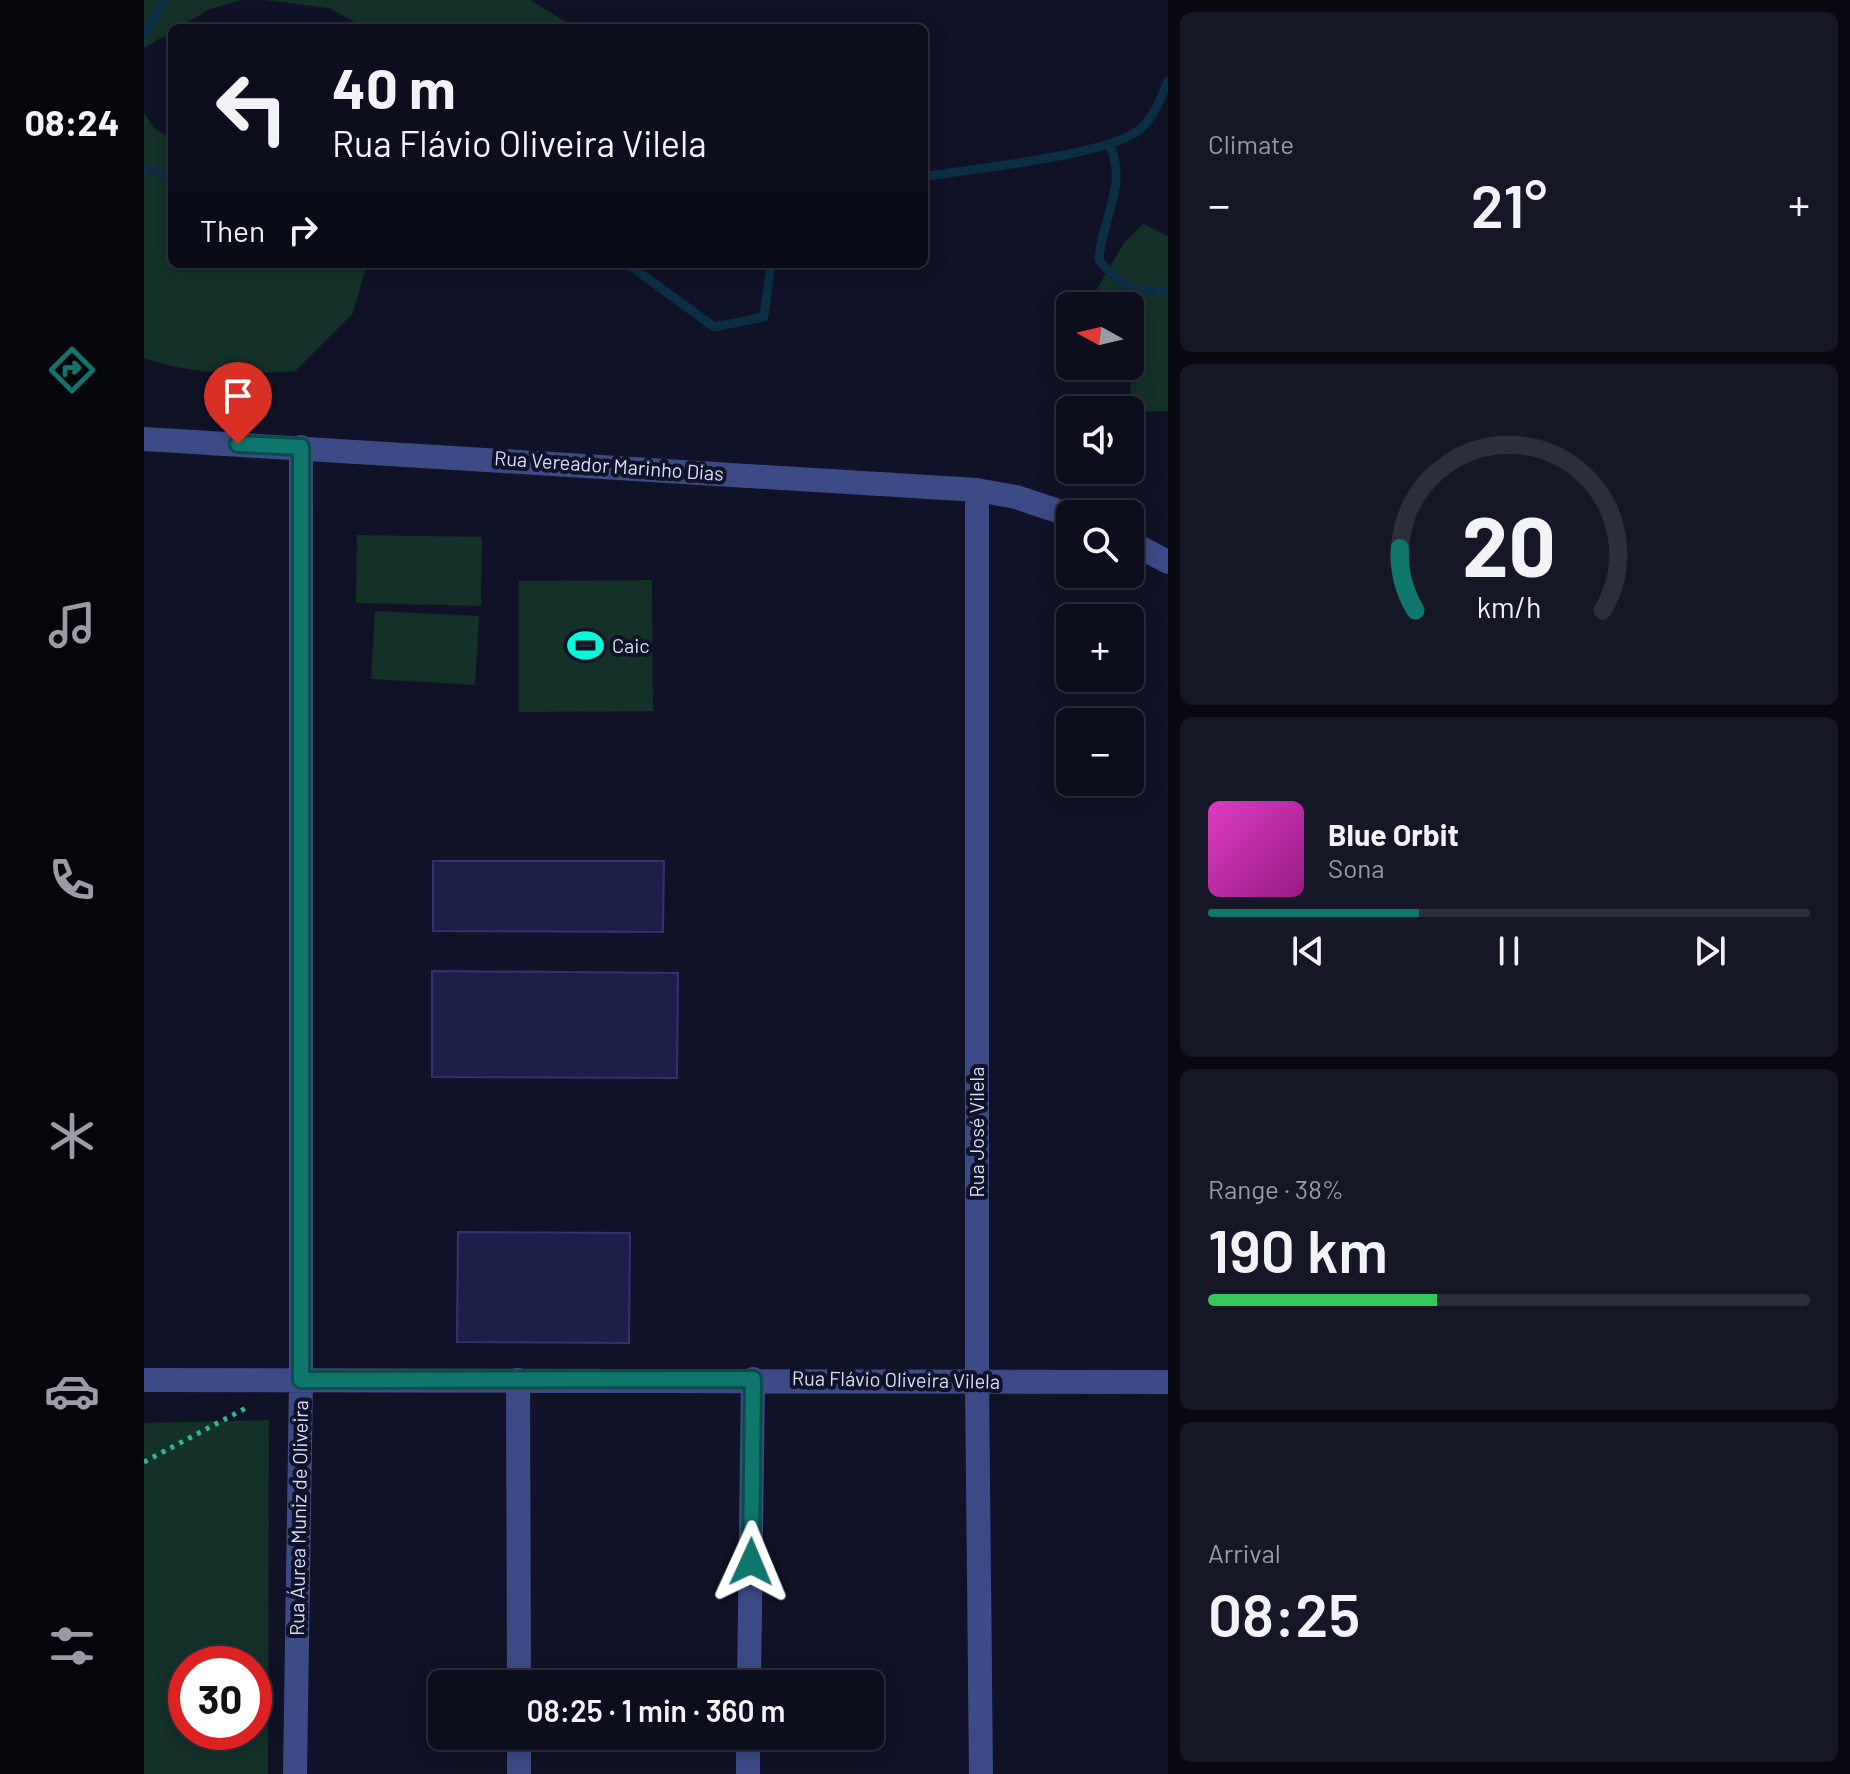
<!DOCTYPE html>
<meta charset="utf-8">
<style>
:root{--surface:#0c0e1d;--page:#151726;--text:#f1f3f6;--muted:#9a9ca4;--line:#2c2e3b;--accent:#0f766e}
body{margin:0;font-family:Barlow,sans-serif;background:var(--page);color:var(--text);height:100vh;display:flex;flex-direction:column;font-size:30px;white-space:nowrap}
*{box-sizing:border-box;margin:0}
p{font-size:26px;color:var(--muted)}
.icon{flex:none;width:44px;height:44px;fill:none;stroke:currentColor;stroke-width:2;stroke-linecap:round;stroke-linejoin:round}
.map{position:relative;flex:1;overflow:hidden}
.sheet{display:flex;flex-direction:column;gap:12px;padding:12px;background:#070810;width:682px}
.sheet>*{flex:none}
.banner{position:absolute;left:24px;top:24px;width:760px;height:244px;border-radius:12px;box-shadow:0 4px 20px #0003,0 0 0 2px var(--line);background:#0c0e1d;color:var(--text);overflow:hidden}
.needle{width:52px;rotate:278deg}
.buttons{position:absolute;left:912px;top:292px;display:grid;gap:16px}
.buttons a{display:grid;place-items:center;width:88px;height:88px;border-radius:12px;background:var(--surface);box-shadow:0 4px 20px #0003,0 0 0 2px var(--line);font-size:40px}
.speed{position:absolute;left:24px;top:1646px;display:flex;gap:16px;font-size:40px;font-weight:700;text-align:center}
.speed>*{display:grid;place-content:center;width:104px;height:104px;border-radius:50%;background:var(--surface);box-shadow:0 4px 20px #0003,0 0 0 2px var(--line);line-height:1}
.speed .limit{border:12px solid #d22;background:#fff;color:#111}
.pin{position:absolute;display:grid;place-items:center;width:68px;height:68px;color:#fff;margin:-82px -34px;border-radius:50% 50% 50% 0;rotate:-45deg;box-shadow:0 0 8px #0007}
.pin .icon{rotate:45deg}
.me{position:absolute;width:88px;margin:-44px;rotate:1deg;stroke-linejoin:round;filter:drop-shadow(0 0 6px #0008)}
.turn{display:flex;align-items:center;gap:28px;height:168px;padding:0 32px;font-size:36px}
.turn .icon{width:104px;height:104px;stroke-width:2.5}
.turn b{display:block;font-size:56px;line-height:68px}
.then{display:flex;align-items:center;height:76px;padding:0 32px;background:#0003;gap:16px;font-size:30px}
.big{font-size:60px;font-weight:600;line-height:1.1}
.sheet .widget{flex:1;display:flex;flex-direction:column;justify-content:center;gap:12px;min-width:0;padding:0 28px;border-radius:12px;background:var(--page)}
.sheet .dial{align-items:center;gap:0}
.dial svg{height:208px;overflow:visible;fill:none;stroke:var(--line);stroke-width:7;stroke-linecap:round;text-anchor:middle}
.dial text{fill:var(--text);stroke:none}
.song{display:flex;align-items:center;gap:24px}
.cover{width:96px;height:96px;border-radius:12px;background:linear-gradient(135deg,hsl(310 70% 55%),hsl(310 70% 35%))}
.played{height:8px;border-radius:4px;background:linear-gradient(90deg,var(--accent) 35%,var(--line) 35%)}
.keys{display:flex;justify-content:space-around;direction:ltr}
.heat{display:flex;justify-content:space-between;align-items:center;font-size:44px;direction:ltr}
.charge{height:12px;border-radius:6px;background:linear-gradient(90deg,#34c759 38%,var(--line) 0)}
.trip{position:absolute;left:284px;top:1670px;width:456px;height:80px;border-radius:12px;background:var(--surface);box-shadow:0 4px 20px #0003,0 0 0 2px var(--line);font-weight:600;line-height:80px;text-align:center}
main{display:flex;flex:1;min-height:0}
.dock{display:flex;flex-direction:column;width:144px;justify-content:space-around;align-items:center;background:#05060c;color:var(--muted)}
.dock .icon{width:56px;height:56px}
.dock .current{color:var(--accent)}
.dock b{font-size:36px;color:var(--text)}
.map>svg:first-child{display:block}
</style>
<main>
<nav class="dock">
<b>08:24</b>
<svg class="icon current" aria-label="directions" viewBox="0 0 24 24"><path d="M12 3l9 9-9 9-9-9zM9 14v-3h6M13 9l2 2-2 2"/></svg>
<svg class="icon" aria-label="music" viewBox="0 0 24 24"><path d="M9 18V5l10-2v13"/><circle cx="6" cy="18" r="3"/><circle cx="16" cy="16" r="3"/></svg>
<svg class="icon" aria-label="phone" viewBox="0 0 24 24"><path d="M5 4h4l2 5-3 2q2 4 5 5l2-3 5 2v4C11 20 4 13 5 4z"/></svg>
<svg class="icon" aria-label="climate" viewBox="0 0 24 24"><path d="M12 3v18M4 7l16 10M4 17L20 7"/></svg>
<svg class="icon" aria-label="car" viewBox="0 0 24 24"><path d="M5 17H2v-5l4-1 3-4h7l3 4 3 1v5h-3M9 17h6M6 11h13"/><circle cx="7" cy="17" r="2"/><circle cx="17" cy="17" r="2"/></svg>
<svg class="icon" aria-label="filters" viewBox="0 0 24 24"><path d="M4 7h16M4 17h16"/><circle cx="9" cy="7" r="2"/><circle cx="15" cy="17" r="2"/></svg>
</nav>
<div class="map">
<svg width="1024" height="1774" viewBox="0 0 1024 1774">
<rect width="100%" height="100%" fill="#101227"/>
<path fill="#133129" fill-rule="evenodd" d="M0 0H97L66 9 0 48Z
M121 0H386L432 28H222L185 8Z
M0 113 11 129 28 138V264H223L209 313 151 371C101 375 47 375 0 358Z
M999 224 1024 236V411L989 412 986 386 991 363 986 361V306H943L980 243Z
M213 535 338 537 337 606 212 603Z
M508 580 509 711 375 712V581Z
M231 611 335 616 331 685 227 679Z
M125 1420 124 1774H0V1423ZM42 1664H110V1732H42Z"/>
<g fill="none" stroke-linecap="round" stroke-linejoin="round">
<path stroke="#0c2e45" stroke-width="9" d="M0 35 20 0
M966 146C984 186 957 220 955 260 980 291 987 289 1024 292
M0 168 28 177
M780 177C825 169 968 155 996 129 1010 117 1017 98 1024 81
M484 264 570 327 620 317 627 264"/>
</g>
<path fill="#1d1e48" stroke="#2f3273" stroke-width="2" d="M289 861H520L519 932 289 931Z
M288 971 534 973 533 1078 288 1077Z
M314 1232 486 1233 485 1343 313 1342Z"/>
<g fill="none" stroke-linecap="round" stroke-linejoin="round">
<path stroke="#32b78f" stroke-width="5" stroke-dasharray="4 6" stroke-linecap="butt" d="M0 1462 102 1408"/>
<path stroke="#3c4b85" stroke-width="24" d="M0 439 833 490 872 497 926 515
M833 490V1381L837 1774
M986 542 1024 562
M0 1380 1024 1382
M374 1380 375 1684
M605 1684 609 1379
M375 1736V1774
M151 1774 157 1380V447
M604 1774V1736"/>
</g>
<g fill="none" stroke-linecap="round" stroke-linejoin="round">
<defs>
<path id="route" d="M94 444 157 447V1380L609 1379 607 1562"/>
</defs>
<use href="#route" stroke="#0a4d48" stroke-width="20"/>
<use href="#route" stroke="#0f766e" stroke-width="14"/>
</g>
<defs>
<symbol id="stadium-bare" viewBox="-9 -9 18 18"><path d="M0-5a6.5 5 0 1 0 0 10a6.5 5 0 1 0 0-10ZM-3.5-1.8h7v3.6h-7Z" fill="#07fad7" stroke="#101227" stroke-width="2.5" paint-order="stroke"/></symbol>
</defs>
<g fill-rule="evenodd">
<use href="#stadium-bare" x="416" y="620" width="51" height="51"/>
</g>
<g text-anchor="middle" stroke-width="8" stroke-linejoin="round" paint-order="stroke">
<g font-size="20" fill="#d7dcfe" stroke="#101227">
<text transform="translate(465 466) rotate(4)" y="7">Rua Vereador Marinho Dias</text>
<text transform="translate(833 1132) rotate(-90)" y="7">Rua José Vilela</text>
<text transform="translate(752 1380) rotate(1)" y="7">Rua Flávio Oliveira Vilela</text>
<text transform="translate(155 1518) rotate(-89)" y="7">Rua Áurea Muniz de Oliveira</text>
</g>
<g font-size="20" fill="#d7dcfe" stroke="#101227" text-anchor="start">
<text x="468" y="653">Caic</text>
</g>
</g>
</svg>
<div class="buttons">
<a><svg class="needle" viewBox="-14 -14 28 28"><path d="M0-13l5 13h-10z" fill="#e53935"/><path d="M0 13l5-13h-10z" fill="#9a9ca4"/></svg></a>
<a><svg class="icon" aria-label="sound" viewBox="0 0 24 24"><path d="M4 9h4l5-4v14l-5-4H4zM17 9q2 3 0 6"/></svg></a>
<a><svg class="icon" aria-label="search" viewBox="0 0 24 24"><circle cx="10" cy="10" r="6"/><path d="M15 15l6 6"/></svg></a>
<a>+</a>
<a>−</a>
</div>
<div class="speed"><div class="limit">30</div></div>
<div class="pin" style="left:94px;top:444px;background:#d93025"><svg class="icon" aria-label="arrive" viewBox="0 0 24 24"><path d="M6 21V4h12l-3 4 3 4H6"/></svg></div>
<svg class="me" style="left:607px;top:1562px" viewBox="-20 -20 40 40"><path d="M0-17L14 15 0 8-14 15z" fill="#0f766e" stroke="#fff" stroke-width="4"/></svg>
<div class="trip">08:25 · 1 min · 360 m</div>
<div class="banner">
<div class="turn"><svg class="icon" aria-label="left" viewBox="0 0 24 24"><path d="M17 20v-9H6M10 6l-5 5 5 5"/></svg><div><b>40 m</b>Rua Flávio Oliveira Vilela</div></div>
<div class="then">Then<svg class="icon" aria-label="right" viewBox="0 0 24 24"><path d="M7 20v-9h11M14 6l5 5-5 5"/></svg></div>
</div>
</div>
<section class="sheet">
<div class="widget"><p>Climate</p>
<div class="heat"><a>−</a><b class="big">21°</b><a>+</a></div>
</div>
<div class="widget dial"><svg viewBox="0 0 100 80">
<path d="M14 69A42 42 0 1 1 86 69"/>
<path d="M14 69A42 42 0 0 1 8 45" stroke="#0f766e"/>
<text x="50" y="56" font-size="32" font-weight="700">20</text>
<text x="50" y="72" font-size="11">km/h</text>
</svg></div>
<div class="widget">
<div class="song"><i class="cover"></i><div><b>Blue Orbit</b><p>Sona</p></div></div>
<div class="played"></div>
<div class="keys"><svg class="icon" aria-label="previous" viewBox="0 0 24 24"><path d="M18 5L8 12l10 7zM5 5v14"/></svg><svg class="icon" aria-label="pause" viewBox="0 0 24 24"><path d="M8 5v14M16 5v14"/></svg><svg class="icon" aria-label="next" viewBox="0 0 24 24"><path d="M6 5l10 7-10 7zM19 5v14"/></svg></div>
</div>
<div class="widget"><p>Range · 38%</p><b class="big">190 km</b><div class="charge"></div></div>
<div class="widget"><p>Arrival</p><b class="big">08:25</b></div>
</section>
</main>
